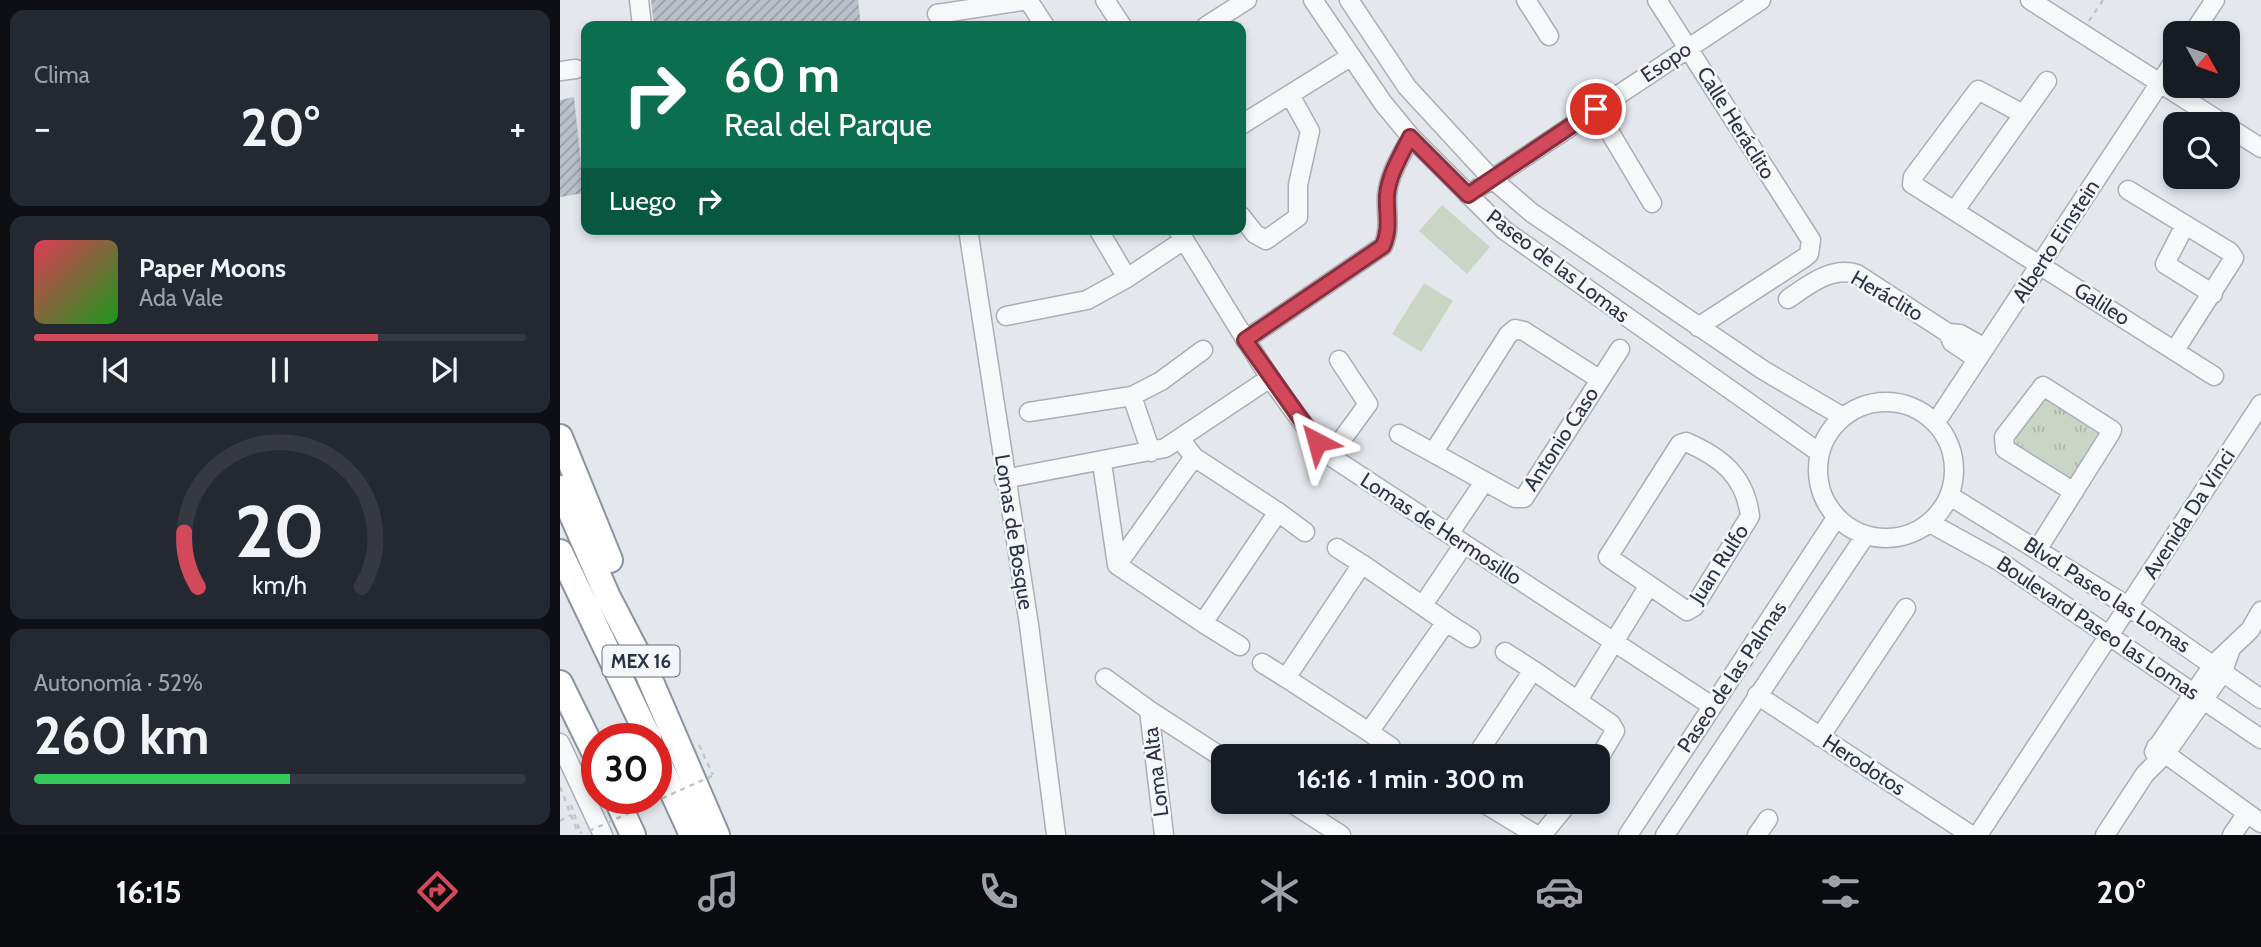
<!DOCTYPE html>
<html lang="es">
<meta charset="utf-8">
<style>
:root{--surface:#171b24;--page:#242831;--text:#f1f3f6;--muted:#9ea1a6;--line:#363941;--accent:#d1495b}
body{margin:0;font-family:Cabin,sans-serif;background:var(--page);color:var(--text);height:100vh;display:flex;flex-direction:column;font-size:26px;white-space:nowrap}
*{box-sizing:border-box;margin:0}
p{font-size:23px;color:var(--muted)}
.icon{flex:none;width:38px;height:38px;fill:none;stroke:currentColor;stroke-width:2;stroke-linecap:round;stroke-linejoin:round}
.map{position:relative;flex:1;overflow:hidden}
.drawer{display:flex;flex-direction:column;gap:10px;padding:10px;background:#0d0f14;width:560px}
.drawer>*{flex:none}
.hud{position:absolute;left:21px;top:21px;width:665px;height:214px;border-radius:14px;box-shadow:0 4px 10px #0003;background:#0b6e4f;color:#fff;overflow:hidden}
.needle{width:46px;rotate:130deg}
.controls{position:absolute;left:1603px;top:21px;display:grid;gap:14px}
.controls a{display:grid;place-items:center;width:77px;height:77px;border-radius:14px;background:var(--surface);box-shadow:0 4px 10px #0003;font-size:35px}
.speed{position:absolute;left:21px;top:723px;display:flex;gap:14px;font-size:35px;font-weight:700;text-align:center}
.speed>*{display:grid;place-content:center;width:91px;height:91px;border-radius:50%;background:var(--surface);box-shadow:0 4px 10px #0003;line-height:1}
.speed .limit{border:10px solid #d22;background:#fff;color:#111}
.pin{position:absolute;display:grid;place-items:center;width:60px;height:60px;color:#fff;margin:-30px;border:4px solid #fff;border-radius:50%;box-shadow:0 2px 7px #0007}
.me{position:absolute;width:77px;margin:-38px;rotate:321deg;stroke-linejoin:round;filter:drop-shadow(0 0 5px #0008)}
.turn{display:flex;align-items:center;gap:24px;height:147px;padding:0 28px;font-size:32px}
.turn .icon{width:91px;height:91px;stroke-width:2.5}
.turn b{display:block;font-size:49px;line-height:60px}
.then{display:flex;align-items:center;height:66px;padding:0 28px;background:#0003;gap:14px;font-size:26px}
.big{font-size:52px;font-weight:700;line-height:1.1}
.drawer .tile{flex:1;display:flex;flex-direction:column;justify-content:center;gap:10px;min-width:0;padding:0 24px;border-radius:14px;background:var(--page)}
.drawer .dial{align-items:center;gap:0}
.dial svg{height:182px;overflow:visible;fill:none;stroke:var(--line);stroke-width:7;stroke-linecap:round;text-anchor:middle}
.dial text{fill:var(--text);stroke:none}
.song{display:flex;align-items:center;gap:21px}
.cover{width:84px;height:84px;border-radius:10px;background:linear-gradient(135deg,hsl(350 70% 55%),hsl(120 70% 35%))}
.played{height:7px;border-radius:4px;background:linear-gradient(90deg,var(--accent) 70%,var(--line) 70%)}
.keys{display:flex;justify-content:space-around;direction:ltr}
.heat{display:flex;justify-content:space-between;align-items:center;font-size:38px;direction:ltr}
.charge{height:10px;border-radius:5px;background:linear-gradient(90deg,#34c759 52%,var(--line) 0)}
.trip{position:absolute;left:651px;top:744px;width:399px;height:70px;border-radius:14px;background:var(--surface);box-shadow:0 4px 10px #0003;font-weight:700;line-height:70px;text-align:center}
.dock{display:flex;height:112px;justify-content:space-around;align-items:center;background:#090b0e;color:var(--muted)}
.dock .icon{width:49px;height:49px}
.dock .selected{color:var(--accent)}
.dock b{font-size:32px;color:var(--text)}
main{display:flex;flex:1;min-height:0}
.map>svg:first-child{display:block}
</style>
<main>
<section class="drawer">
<div class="tile"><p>Clima</p>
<div class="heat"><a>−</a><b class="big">20°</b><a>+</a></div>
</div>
<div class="tile">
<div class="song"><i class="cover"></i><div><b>Paper Moons</b><p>Ada Vale</p></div></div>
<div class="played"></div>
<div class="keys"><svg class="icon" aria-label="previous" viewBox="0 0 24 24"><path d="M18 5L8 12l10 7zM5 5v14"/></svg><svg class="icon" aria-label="pause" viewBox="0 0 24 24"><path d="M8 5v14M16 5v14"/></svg><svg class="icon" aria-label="next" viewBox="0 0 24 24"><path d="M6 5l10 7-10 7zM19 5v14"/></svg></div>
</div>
<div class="tile dial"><svg viewBox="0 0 100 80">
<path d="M14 69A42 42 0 1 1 86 69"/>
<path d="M14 69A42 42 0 0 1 8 45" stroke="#d1495b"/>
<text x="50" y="56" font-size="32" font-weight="700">20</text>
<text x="50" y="72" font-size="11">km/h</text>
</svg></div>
<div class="tile"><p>Autonomía · 52%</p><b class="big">260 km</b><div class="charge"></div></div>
</section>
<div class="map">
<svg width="1701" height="835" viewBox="0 0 1701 835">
<defs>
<pattern id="park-tufts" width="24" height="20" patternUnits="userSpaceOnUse" patternTransform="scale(1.75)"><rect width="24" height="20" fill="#c9d6c5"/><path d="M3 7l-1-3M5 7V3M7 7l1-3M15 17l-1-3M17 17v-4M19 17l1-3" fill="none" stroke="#adb8ab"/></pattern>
<pattern id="building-hatch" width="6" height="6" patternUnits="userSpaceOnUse" patternTransform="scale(1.75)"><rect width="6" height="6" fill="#bbc0ca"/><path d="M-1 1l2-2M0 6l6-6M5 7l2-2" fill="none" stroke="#989da6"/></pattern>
</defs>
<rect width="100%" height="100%" fill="#e4e7ec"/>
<path fill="url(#park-tufts)" d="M1486 390 1544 429 1510 480 1452 441Z"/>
<path fill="#c9d6c5" d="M882 205 930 247 907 274 859 231Z
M864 283 893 301 861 352 832 334Z"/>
<path fill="url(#building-hatch)" d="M91 0H298L301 26H94Z
M14 97 24 193 0 197V100Z"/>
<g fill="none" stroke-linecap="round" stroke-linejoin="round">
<defs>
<path id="minor" d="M79 0 82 26
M468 0 485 26
M545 0 562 26
M753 0 823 103 851 137 944 230 1260 453
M789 0 847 87 930 177 972 213 1203 370 1283 417
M966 0 989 36
M1097 0 1251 240 1249 254 1244 258 1138 327
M1470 0 1664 124
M377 14 469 0
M646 26 687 0
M1633 33 1655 0
M0 71 16 69
M1036 109 1092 203
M1463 114 1418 90 1353 177 1352 184 1654 376
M681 125 790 57
M1668 127 1701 148
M1568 190 1670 252 1674 258 1615 350
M908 195 1201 0
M1395 210 1487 81
M681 216 695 234 706 240 738 217V185L750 131 730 95
M1625 225 1605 264 1653 294
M408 229 469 625 496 835
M538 229 567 278
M617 229C667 306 708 386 770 456L1152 706
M1228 299C1248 285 1272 266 1297 274L1388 333 1400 334 1425 348
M446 316 527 300 567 278 624 240
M1388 333 1392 342 1417 359
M685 340 823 246C831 228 826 215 827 195 829 174 841 156 851 137
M572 396 591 452
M1258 470a68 68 0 1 1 136 0a68 68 0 1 1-136 0Z
M469 412 572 396 601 381 643 350
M1376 422 1615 60
M839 434 955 498H964L1060 349
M621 440 634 457 718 512 643 623 557 565 634 457
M1126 442C1161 457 1185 476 1190 516L1134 607 1127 611 1048 557 1120 444Z
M873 453 948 335 955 329 964 331 1039 379
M770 456 808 404 779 360
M542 463 557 565
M444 479 605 448 710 378
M1390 496 1569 607 1701 699
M718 512 745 532
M1370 523 1439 561 1701 739
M889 534 924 482
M777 548 802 564
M1477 550 1550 434 1552 430 1483 386 1444 437 1445 449 1514 492
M802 564 886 622 809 732 726 678Z
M863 605 904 544
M886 622 911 638
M643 623 680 646
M945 652 973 670
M702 663 726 678
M545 678 589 710
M1197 695 1411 835
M1018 700 1088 587
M809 732 831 747
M1260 737 1346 608
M0 743 43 835
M1596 747 1701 823
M1594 752 1653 665 1690 630 1701 611
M916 756 973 670 1051 724 1055 731 1038 760
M730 802 781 835
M922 802 976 835
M604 835 589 710 663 758
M982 835 1009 802
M1068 835 1276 518
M1105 835 1305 536
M1197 835 1208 819
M1418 835 1701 404
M1545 835 1585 774 1606 753 1663 672 1670 651
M1672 835 1687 813"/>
<path id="highway" d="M0 437 50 560
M0 488 48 597 86 670 157 835
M0 552 89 738
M0 683 37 758
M96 756 132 835
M56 798 73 835"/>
</defs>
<use href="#minor" stroke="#a9aeb7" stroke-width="21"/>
<use href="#highway" stroke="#8b94a3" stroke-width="28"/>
<path stroke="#c2c5cb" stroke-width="2.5" stroke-dasharray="5 5" stroke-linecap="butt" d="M1529 21 1543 0
M139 745 153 775
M0 787 17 830 22 833
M11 805 20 831
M0 821 11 815"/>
<use href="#minor" stroke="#f7f8fa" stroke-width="18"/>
<use href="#highway" stroke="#fff" stroke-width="24"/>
<path stroke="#c2c5cb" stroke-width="2.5" stroke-dasharray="5 5" stroke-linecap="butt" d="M29 831 152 776"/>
</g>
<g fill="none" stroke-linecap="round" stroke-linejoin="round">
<defs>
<path id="route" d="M757 442 685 340 823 246C831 228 826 214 827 195 829 174 841 156 850 137L908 195 1036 109"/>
</defs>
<use href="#route" stroke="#882f3b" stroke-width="18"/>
<use href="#route" stroke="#d1495b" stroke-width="12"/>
</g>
<g text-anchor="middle" stroke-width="5" stroke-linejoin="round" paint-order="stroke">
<rect fill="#f4f6f9" stroke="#676e7b" stroke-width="2" x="42.5" y="645.5" width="77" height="31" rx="5"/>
<g font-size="19" font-weight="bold" fill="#2b3445">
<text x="81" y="668">MEX 16</text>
</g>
<g font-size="21" fill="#2b3445" stroke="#f4f6f9">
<text transform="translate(1106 62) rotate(-34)" y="7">Esopo</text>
<text transform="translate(1176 123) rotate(58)" y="7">Calle Heráclito</text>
<text transform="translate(1496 241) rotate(-57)" y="7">Alberto Einstein</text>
<text transform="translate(998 266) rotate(37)" y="7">Paseo de las Lomas</text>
<text transform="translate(1327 296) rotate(30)" y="7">Heráclito</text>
<text transform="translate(1542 304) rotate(32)" y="7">Galileo</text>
<text transform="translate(1001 439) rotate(-57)" y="7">Antonio Caso</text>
<text transform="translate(1629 514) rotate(-57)" y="7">Avenida Da Vinci</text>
<text transform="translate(881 529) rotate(33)" y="7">Lomas de Hermosillo</text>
<text transform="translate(454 532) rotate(81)" y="7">Lomas de Bosque</text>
<text transform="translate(1159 564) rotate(-57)" y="7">Juan Rulfo</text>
<text transform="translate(1547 595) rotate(33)" y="7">Blvd. Paseo las Lomas</text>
<text transform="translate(1538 628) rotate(34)" y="7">Boulevard Paseo las Lomas</text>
<text transform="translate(1172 677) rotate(-56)" y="7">Paseo de las Palmas</text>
<text transform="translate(1304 765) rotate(33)" y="7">Herodotos</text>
<text transform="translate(596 772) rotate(-97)" y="7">Loma Alta</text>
</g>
</g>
</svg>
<div class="controls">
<a><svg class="needle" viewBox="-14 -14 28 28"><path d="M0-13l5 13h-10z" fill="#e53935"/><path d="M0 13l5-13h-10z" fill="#9ea1a6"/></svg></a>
<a><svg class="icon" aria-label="search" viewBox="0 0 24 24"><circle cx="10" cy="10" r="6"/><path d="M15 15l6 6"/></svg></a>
</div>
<div class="speed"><div class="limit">30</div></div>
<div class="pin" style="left:1036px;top:109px;background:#d93025"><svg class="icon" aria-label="arrive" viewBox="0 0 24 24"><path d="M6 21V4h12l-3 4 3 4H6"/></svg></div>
<svg class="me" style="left:757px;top:442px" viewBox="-20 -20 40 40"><path d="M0-17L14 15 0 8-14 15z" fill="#d1495b" stroke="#fff" stroke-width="4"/></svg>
<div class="trip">16:16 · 1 min · 300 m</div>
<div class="hud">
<div class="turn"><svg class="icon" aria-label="right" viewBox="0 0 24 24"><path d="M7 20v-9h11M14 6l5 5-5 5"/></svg><div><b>60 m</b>Real del Parque</div></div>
<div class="then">Luego<svg class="icon" aria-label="right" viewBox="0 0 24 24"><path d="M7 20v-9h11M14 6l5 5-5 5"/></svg></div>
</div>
</div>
</main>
<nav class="dock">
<b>16:15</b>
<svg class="icon selected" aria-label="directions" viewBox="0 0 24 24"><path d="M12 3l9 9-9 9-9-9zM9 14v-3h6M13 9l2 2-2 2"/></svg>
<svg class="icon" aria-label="music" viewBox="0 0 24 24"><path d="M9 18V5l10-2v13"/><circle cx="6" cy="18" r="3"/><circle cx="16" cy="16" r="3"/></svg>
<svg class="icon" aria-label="phone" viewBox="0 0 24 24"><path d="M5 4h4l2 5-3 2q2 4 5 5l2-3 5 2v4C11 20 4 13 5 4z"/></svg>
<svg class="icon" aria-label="climate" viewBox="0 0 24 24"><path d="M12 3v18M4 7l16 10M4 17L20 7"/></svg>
<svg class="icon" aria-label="car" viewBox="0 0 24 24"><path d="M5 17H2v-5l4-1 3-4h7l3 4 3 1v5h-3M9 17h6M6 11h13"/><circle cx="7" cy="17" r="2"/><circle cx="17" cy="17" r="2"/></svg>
<svg class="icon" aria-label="filters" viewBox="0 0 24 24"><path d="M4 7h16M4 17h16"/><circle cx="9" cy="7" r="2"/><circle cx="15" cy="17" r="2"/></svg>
<b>20°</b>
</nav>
